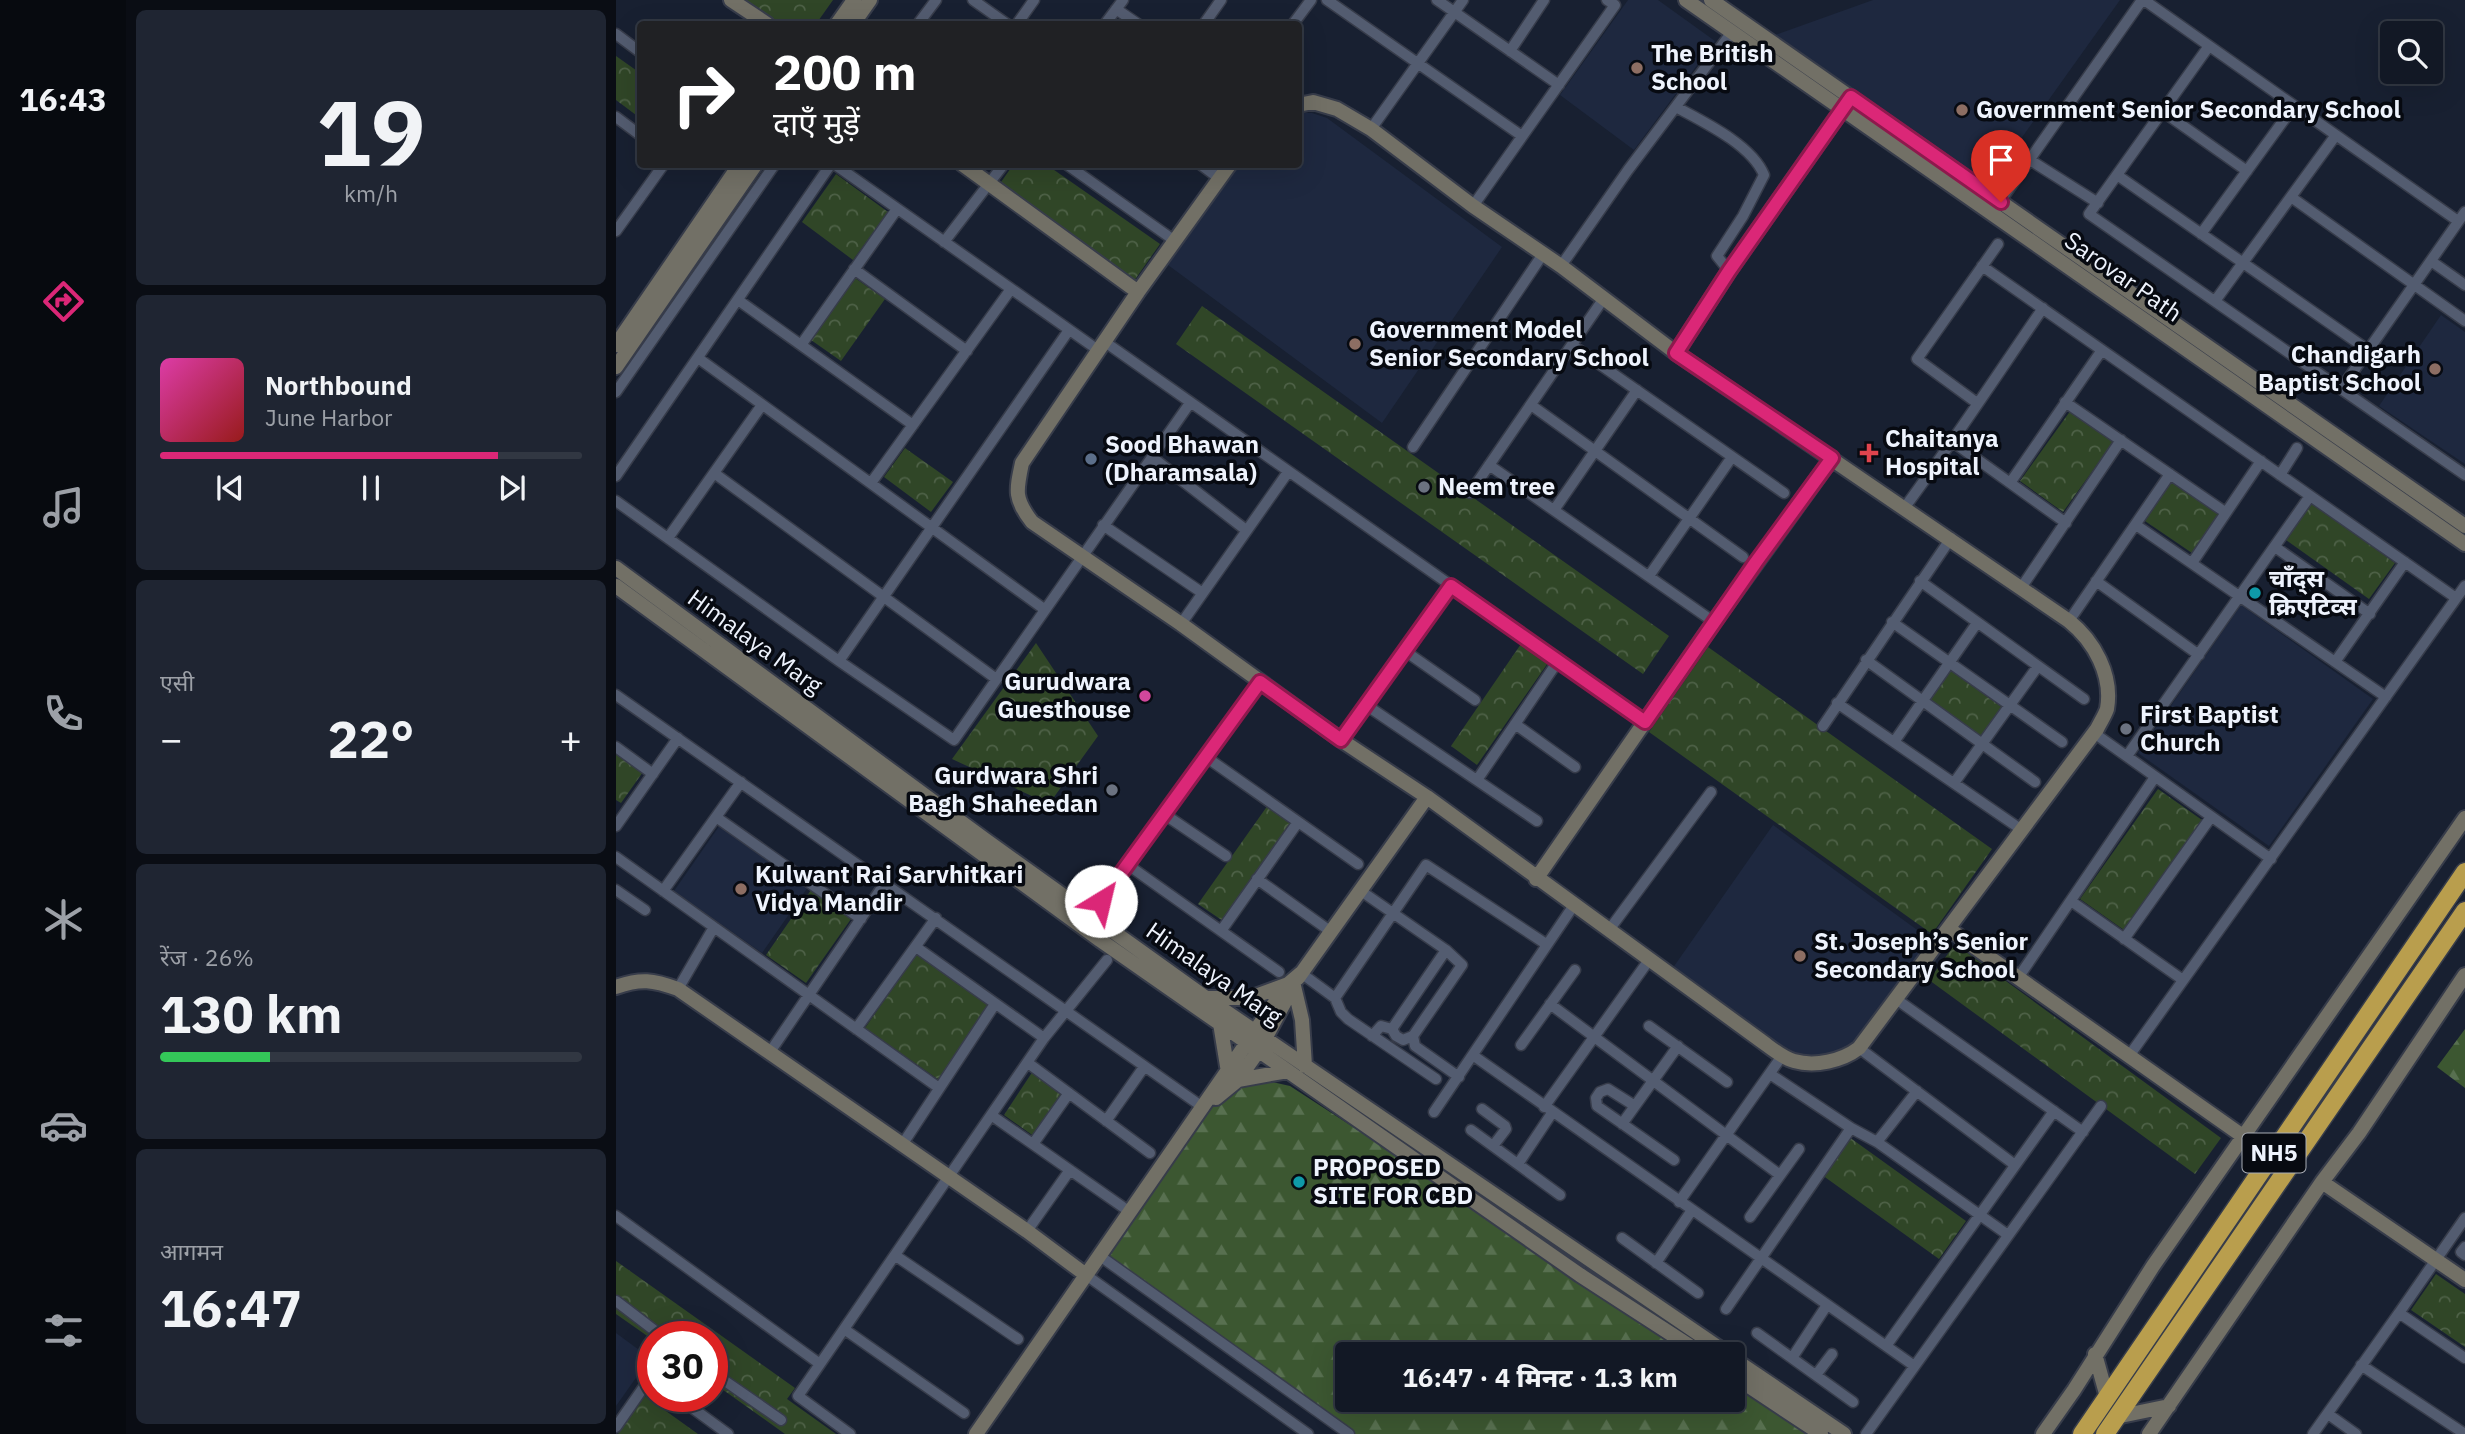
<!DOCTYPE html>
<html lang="hi">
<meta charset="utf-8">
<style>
:root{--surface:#121825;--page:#1f2532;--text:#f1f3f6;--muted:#9ca0a7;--line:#313742;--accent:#db2777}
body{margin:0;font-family:"IBM Plex Sans","Noto Sans Devanagari",sans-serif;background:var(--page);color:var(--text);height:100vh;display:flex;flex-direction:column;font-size:26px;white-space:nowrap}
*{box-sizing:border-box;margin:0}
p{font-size:23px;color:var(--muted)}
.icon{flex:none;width:38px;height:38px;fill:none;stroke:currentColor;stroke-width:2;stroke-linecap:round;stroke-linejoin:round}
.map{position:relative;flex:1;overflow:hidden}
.drawer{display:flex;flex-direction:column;gap:10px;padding:10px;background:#0a0d14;width:490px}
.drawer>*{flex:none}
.guide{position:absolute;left:21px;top:21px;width:665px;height:147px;border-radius:7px;box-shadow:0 7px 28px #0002,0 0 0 2px var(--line);background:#202124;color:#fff;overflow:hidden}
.fabs{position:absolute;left:1764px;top:21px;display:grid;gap:14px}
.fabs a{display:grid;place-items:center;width:63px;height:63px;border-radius:7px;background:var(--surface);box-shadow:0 7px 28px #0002,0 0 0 2px var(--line);font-size:35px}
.speed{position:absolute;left:21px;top:1321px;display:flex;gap:14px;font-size:35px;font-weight:700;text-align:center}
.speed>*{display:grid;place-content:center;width:91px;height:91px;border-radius:50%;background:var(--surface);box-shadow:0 7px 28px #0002,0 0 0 2px var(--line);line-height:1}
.speed .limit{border:10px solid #d22;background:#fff;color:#111}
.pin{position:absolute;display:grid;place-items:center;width:60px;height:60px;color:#fff;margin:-72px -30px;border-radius:50% 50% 50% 0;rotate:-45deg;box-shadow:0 0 7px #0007}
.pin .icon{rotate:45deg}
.me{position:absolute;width:77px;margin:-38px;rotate:36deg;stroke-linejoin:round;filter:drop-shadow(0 0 5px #0008)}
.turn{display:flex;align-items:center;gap:24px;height:147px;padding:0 21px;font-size:32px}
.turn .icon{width:91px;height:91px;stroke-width:2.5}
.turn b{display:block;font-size:49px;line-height:60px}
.big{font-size:52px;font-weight:800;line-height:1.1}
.drawer .card{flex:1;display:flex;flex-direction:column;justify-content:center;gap:10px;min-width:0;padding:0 24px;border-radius:10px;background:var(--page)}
.drawer .dial{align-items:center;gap:0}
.dial b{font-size:91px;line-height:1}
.song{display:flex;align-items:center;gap:21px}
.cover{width:84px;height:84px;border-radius:10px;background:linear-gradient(135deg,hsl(320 70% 55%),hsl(0 70% 35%))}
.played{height:7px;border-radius:4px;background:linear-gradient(90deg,var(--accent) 80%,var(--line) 80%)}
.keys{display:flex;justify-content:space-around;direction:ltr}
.heat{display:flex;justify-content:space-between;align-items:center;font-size:38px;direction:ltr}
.charge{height:10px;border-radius:5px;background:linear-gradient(90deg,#34c759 26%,var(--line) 0)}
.trip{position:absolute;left:719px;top:1342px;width:410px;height:70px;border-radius:7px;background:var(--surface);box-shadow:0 7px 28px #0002,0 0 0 2px var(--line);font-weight:800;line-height:70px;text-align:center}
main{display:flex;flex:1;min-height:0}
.tab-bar{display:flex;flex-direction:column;width:126px;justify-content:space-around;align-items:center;background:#070a0f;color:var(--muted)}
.tab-bar .icon{width:49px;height:49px}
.tab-bar .on{color:var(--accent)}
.tab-bar b{font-size:32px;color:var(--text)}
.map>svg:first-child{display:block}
</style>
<main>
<nav class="tab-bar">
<b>16:43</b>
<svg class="icon on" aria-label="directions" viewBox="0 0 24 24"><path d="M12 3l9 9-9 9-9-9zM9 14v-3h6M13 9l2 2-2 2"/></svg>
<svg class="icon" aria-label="music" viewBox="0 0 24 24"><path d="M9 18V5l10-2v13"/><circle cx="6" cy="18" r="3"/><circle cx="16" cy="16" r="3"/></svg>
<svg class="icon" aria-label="phone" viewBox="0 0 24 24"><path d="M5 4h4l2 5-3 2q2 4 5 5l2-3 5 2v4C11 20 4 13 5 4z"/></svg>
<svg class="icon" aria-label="climate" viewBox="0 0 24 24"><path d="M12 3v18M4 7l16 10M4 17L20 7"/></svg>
<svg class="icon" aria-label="car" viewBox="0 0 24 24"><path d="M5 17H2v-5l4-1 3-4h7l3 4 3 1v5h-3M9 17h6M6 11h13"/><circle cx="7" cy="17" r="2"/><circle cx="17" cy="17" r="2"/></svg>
<svg class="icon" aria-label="filters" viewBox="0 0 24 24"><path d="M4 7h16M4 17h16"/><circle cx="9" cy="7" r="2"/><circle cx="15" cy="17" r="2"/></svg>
</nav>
<section class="drawer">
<div class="card dial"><b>19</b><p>km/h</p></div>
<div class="card">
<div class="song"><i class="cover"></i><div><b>Northbound</b><p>June Harbor</p></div></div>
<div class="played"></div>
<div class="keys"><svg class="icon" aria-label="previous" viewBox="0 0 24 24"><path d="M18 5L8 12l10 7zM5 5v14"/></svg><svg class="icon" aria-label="pause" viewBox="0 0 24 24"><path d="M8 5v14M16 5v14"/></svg><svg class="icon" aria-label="next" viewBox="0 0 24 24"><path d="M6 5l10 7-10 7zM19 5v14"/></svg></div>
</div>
<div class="card"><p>एसी</p>
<div class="heat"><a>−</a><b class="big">22°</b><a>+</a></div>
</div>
<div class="card"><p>रेंज · 26%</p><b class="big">130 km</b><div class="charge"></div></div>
<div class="card"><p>आगमन</p><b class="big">16:47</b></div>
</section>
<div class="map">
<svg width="1849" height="1434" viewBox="0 0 1849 1434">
<defs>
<pattern id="forest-firs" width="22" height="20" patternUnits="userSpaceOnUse" patternTransform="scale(1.75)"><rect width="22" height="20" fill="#3c5731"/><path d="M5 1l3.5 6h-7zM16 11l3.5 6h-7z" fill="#587050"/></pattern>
<pattern id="park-crowns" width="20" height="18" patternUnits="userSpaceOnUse" patternTransform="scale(1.75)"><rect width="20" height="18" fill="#304627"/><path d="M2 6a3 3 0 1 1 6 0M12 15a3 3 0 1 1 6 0" fill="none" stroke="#4e6147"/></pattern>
</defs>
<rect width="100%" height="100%" fill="#182031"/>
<path fill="#1e283f" d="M1012 0H1042L1099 41 1018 150 944 95Z
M1257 0H1504L1372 185 1159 35Z
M683 113H696L711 118 886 247 766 423 552 265 624 165 682 164Z
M1825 315 1849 332V464L1763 406Z
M1625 605 1757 699 1653 846 1522 753Z
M104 825 192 887 146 953 58 891Z
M1157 825 1315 940 1236 1045 1222 1054 1197 1059 1168 1053 1054 972Z
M0 1333 34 1358 0 1406Z"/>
<path fill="url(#forest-firs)" d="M1849 1029V1088L1821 1067Z
M615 1073 674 1086 1086 1354H732V1400H1116L1117 1375 1205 1434H733L484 1256Z"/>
<path fill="url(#park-crowns)" d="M129 0H217L200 24H164Z
M0 56 24 73V118L0 100Z
M397 165H431L544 244 518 281 383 185Z
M220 174 272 212 237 260 186 222Z
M239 278 269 299 225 361 195 340Z
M586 306 1053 636 1027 674 560 344Z
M1455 410 1498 441 1447 512 1404 481Z
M289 448 337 482 315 512 268 477Z
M1556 481 1603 514 1576 553 1529 521Z
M1696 503 1779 563 1753 599 1670 540Z
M907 641 934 660 861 765 835 746Z
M420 643 482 736 433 804 336 759Z
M1092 647 1376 849 1316 934 1033 732Z
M1334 670 1387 708 1366 737 1313 699Z
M0 752 27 772 5 803 0 800Z
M1542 789 1586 820 1508 930 1464 899Z
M652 805 677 823 607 921 582 904Z
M195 890 235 919 190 983 150 955Z
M1339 944 1605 1138 1579 1174 1313 980Z
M301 953 375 1006 323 1080 249 1028Z
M417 1071 449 1092 419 1137 388 1115Z
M1233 1137 1350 1221 1323 1259 1206 1175Z
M0 1261 179 1388 171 1399 220 1434H169L96 1382V1337H37V1340L0 1314Z
M1820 1274 1849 1294V1347L1795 1310Z
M29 1396 82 1434H2Z"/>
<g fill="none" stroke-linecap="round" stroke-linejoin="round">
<defs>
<path id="street" d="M357 0 391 24
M711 0 906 136
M821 0 943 85
M1528 0 1842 221
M500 9 522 24
M302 24 320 0
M401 24 418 0
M489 24 507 0
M588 24 605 0
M677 24 695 0
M0 34 24 52
M1593 46 1473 214 1849 475
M894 51 928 0
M1060 107C1088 122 1136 145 1148 175L1127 216 1101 256 1113 271
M1546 111 1631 171
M0 117 24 135
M755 129 847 0
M1414 160 1482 203
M218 164 482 350
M450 164 559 241
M584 164 604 179
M1501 175 1752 350
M1675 197 1849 321
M857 206 999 5 991 0
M1381 206 1526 0
M0 231 48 164
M1585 234 1678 106
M328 242 388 164
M1815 261 1849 285
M945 266 1012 170 1116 32
M1366 266 1840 598
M238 269 351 351
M122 300 297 425
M1599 301 1720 135
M489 342 1029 722
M185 345 281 209
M956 345 1168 493
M82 358 428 609
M1725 389 1849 212
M0 392 159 164
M1449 402 1609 512
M1361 403 1301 359 1382 244
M915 405 1127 557
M1337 442 1450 523
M797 447 927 254
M537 458 630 530
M873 465 1098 622
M98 473 379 678
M1664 475 1681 448
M0 476 215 164
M255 483 395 289
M1394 483 1486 350
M854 493 988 298
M0 501 223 661 338 740 574 403
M1289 507C1337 442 1381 375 1427 308
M938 510 1021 390
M487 525 585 592
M1520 525 1770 697
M52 538 146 405
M1659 547 1754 614
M1576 563 1645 461
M1033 576 1116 457
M1304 581 1468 699
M1480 581 1583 655
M1405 588 1505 440
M1453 621 1554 474
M1276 622 1446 742
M565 624 672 472
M789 651 859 700
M1250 660 1419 782
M223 661 453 330
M1719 662 1789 562
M0 695 588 1108
M1221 703 1406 830
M750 705 921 821
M899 724 959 767
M1207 726 1335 538
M1478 733 1655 859
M725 740 835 586
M1278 742 1361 623
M0 747 37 774
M1511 756 1694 496
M590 757 742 864
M861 780 942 661
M1338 783 1422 666
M548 814 610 856
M100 817 245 919
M0 826 62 738
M0 857 323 1088
M512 865 663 972
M641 879 714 931
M0 890 29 910
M47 891 125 782
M745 891 830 950
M485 901 644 682
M1455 901 1567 980
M993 930 1095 792
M605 931 682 822
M1508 939 1595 817
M300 947 428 1038
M685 973 719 998 810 865 930 944
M1402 978 1539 777
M62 989 98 927
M719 998 725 1012 732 1019 820 1079
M1280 999 1467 1132
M934 1004 1164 1175
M1033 1026 1111 1082
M240 1029 320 918
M756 1036 765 1026 776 1029
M797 1036 846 965 830 950 776 1029 780 1036 787 1040 797 1036 799 1046 843 1077
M905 1045 959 970
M1243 1048 1399 1165
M154 1052 269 883
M858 1056 1297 1365
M1513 1056 1849 586
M412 1063 534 1153
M1019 1106 992 1089 984 1092 980 1098 981 1106 1058 1160
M928 1107 1033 960
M866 1109 889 1126 890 1129 877 1146
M818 1112 958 905
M375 1115 514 1212
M490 1121 528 1067
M1006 1124 1062 1046
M1235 1128 1261 1142 1392 1235
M855 1130 944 1195
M1261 1142 1301 1091
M417 1144 453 1093
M286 1145 379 1004
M902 1164 936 1113
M1063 1202 1166 1056
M0 1216 204 1364
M1134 1217 1183 1149
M1849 1218 1783 1313 1849 1358
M411 1231 454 1170
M1006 1238 1082 1293
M1849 1247 1845 1252 1849 1255
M280 1256 402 1339
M484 1256 733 1434
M1040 1263 1076 1210
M470 1275 692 1434
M0 1301 47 1337
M1110 1309 1235 1128 1154 1074
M228 1329 348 1413
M1141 1333 1237 1402
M1270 1346 1438 1111
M1176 1358 1211 1305
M1745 1365 1849 1434
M96 1372 165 1420
M1200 1375 1216 1354
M60 1396 112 1434
M1712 1414 1740 1434
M0 1427 34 1378 37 1379
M234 1434 182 1396 428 1038 491 960
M1250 1434 1485 1106
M1697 1434 1783 1313"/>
<path id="secondary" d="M115 0 151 24
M1070 0 1849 544
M1095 0 1849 526
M221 24 238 0
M237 24 254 0
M346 164 522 292
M614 164 522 292 406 463C400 491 398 499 416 522L565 624 725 740 811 797 1144 1040C1154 1047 1166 1058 1178 1061 1199 1067 1226 1061 1243 1048L1481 729C1484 723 1489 715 1491 709 1497 675 1478 641 1453 621L1060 353 945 266 857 206 755 129 721 109 697 102 682 105
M0 345 124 164
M1060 353 1113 271 1232 101
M0 367 140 164
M0 568 368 839 590 998 1112 1354
M0 586 484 940 964 1275 1086 1354
M920 879 1098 622 1216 458
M1333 929 1628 1137
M682 978 811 797
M678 986 686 1020 689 1066
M0 987C25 978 37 980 62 989L411 1231 470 1275
M591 998H634L672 984
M604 1023 612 1072
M622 1080 672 1071
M600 1098 622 1080 643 1050 672 996
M1706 1182 1849 1280
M1479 1354 1491 1397
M1116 1358 1228 1434
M1116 1375 1205 1434
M1500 1417 1553 1406
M360 1434 639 1031 672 984 685 973
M1427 1434 1458 1390 1537 1266 1849 818
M1533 1434 1706 1182 1743 1133 1849 975"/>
<path id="highway" d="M1466 1434 1849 872
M1489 1434 1849 911"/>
</defs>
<use href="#street" stroke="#373c4a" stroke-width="13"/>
<use href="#secondary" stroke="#373c4a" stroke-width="18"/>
<use href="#highway" stroke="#373c4a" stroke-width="21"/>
<use href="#street" stroke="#535c70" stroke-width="10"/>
<use href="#secondary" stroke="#727066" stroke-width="14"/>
<use href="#highway" stroke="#b99e4d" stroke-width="18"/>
</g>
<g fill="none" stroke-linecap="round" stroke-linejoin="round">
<defs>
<path id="route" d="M485 901 644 682 725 740 835 586 1029 722 1140 562 1216 458 1060 353 1113 271 1235 97 1385 202"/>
</defs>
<use href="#route" stroke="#8e194d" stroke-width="18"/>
<use href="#route" stroke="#db2777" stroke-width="12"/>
</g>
<g fill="#8d6e63" stroke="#070a11" stroke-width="2.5">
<circle cx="1021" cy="68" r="7"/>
<circle cx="1346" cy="110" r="7"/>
<circle cx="739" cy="344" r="7"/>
<circle cx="1819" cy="369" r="7"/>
<circle cx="125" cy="889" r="7"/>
<circle cx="1184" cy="956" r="7"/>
</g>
<path fill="#e0444e" stroke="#070a11" stroke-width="2.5" d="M1249.5 442.5h7v7h7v7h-7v7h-7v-7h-7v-7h7z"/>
<circle fill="#5c6f8a" stroke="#070a11" stroke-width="2.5" cx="475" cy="459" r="7"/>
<g fill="#6b7280" stroke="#070a11" stroke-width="2.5">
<circle cx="808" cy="487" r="7"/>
<circle cx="1510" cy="729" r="7"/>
<circle cx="496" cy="790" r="7"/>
</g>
<g fill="#0f9aa8" stroke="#070a11" stroke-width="2.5">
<circle cx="1639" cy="593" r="7"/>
<circle cx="683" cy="1182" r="7"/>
</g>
<circle fill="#d1479c" stroke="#070a11" stroke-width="2.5" cx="529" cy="696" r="7"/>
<g text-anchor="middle" stroke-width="7" stroke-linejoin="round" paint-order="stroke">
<rect fill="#070a11" stroke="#a9adb6" stroke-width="2" x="1626.5" y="1133.5" width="63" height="39" rx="5"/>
<g font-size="23" font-weight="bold" fill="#eef3fd">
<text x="1658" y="1161">NH5</text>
</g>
<g font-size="24" font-weight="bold" fill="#eef3fd" stroke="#070a11" text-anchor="start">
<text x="1035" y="62">The British<tspan x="1035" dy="28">School</tspan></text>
<text x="1360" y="118">Government Senior Secondary School</text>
<text x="753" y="338">Government Model<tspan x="753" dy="28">Senior Secondary School</tspan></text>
<text x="1805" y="363" text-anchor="end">Chandigarh<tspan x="1805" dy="28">Baptist School</tspan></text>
<text x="1269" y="447">Chaitanya<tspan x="1269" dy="28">Hospital</tspan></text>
<text x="489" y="453">Sood Bhawan<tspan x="489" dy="28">(Dharamsala)</tspan></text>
<text x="822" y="495">Neem tree</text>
<text x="1653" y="587">चाँद्स<tspan x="1653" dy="28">क्रिएटिव्स</tspan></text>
<text x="515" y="690" text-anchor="end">Gurudwara<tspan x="515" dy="28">Guesthouse</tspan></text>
<text x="1524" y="723">First Baptist<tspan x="1524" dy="28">Church</tspan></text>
<text x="482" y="784" text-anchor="end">Gurdwara Shri<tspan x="482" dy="28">Bagh Shaheedan</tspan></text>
<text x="139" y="883">Kulwant Rai Sarvhitkari<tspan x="139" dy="28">Vidya Mandir</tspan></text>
<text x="1198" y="950">St. Joseph’s Senior<tspan x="1198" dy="28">Secondary School</tspan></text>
<text x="697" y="1176">PROPOSED<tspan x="697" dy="28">SITE FOR CBD</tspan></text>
</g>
<g font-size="24" fill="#eef3fd" stroke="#070a11">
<text transform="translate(1507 277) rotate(35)" y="8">Sarovar Path</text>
<text transform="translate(139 642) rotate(36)" y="8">Himalaya Marg</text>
<text transform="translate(598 974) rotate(35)" y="8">Himalaya Marg</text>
</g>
</g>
</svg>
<div class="fabs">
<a><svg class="icon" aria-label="search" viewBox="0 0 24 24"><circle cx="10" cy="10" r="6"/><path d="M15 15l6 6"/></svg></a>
</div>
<div class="speed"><div class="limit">30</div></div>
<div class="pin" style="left:1385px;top:202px;background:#d93025"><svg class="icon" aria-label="arrive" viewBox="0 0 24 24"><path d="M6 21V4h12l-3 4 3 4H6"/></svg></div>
<svg class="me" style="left:485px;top:901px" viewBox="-20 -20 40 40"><circle r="19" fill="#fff"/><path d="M0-13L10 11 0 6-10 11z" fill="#db2777"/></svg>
<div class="trip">16:47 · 4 मिनट · 1.3 km</div>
<div class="guide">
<div class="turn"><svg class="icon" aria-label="right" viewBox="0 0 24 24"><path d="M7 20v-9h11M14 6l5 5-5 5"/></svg><div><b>200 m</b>दाएँ मुड़ें</div></div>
</div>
</div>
</main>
